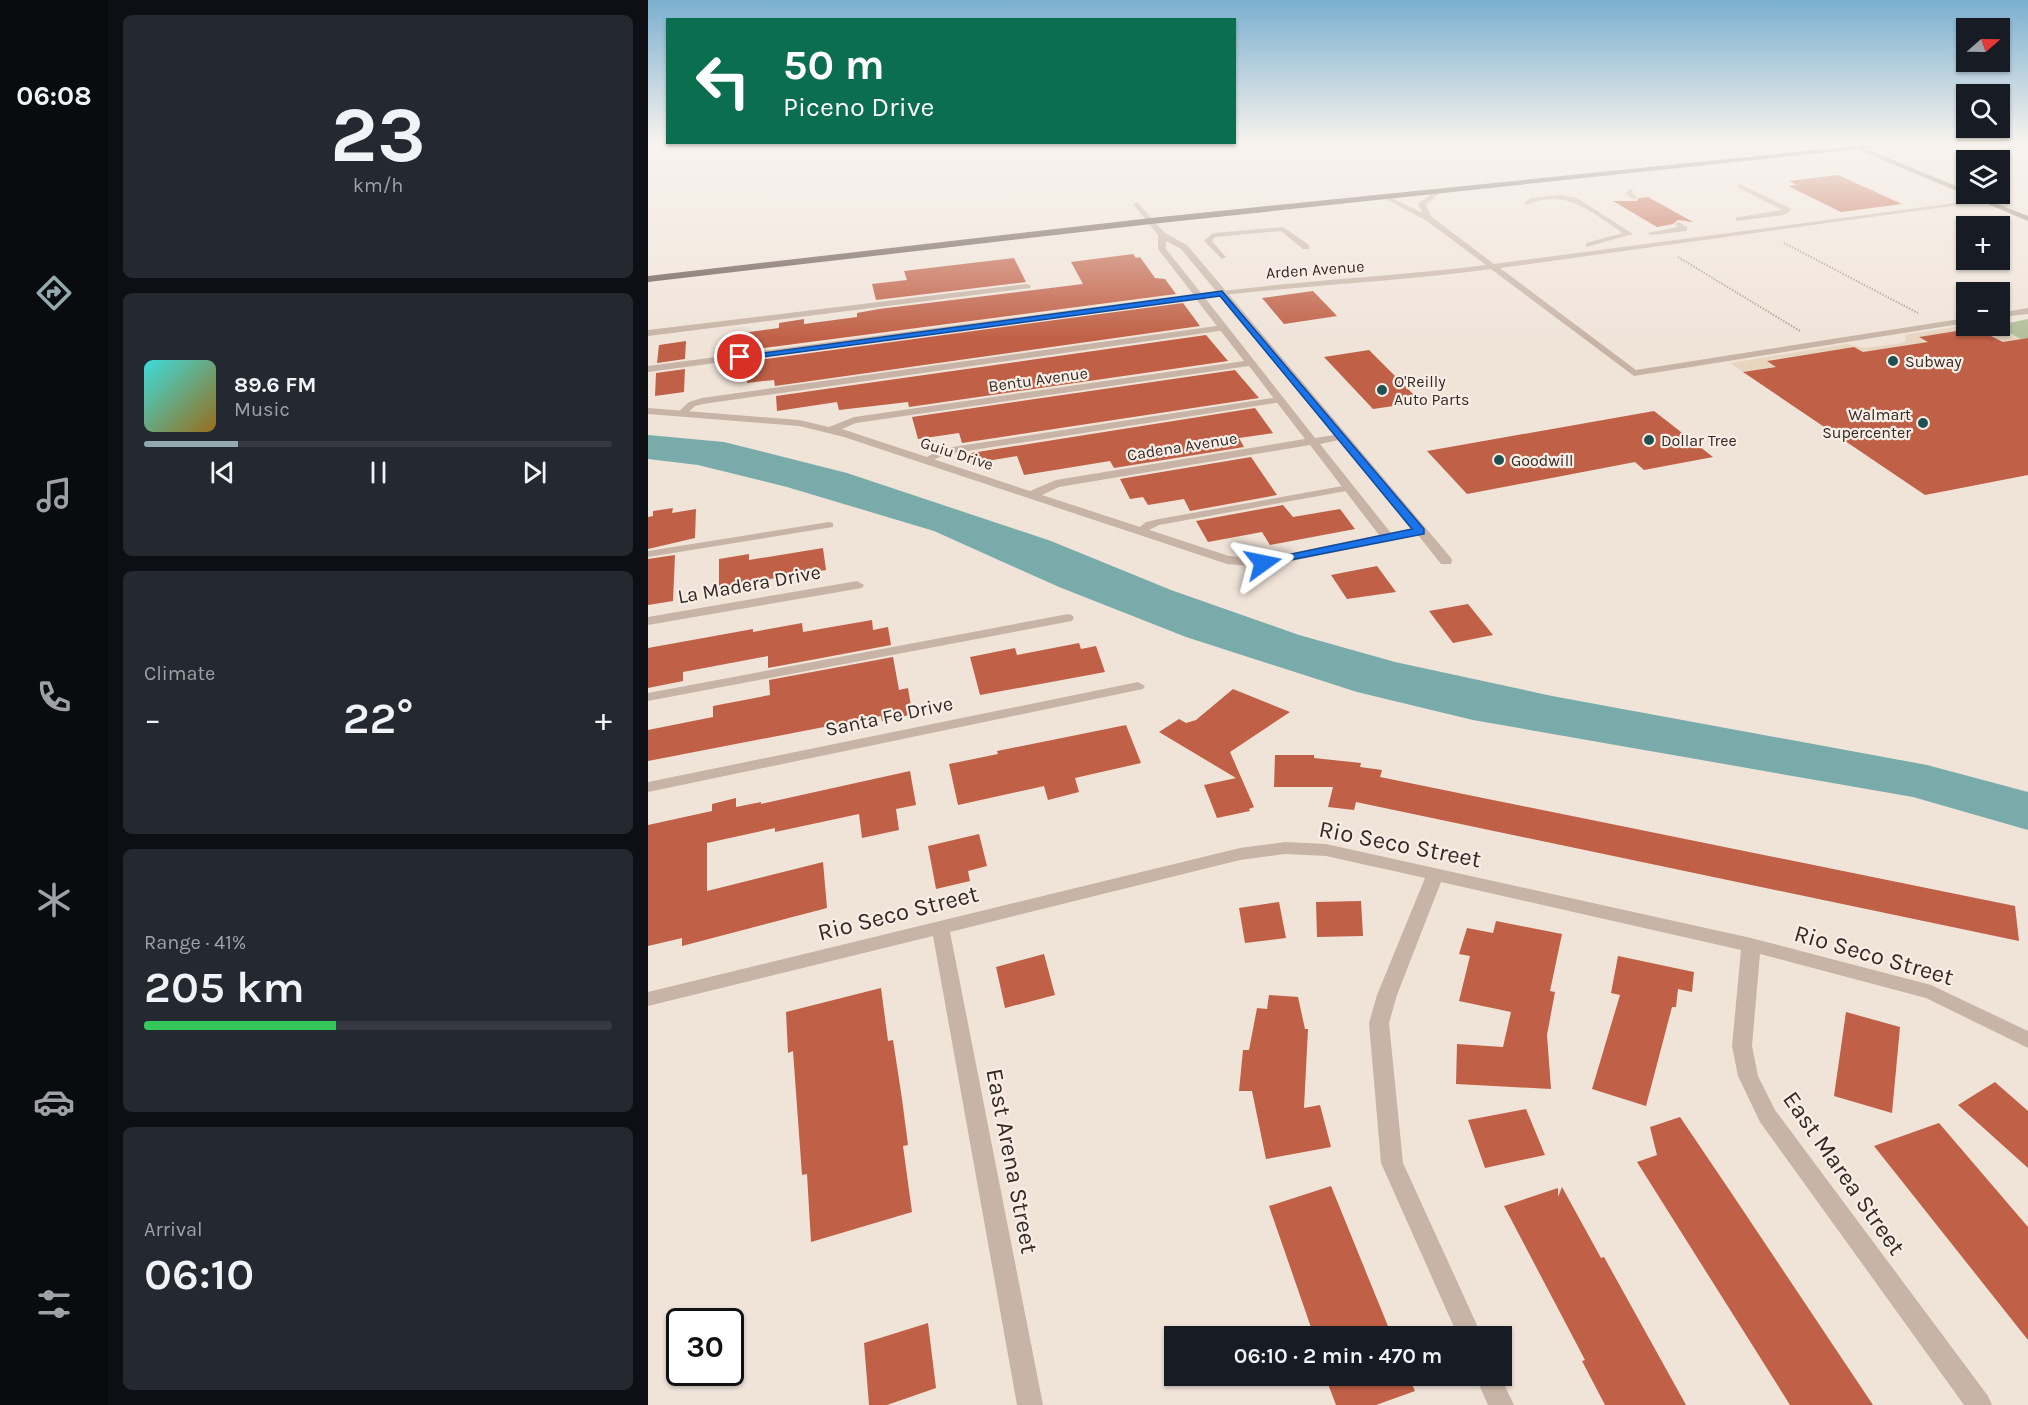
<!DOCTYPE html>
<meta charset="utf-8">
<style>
:root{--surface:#171b24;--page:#242831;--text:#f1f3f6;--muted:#9ea1a6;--line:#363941;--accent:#92aaad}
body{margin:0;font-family:Karla,sans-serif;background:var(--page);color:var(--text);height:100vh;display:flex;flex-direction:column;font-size:22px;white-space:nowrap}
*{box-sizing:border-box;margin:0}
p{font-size:20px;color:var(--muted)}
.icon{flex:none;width:33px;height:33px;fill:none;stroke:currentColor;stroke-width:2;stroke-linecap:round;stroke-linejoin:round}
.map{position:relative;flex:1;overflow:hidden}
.details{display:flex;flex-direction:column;gap:15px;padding:15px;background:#0d0f14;width:540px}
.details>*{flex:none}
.top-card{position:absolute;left:18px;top:18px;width:570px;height:126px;border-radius:0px;box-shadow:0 2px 4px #0004;background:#0b6e4f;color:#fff;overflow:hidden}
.needle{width:39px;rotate:70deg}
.controls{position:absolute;left:1308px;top:18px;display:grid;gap:12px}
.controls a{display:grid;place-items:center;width:54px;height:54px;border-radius:0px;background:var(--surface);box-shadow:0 2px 4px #0004;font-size:30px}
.speed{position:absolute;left:18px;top:1308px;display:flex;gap:12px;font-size:30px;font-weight:700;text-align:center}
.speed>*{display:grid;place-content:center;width:78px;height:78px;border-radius:50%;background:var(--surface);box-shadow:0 2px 4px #0004;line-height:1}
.speed .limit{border:3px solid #111;border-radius:9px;background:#fff;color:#111}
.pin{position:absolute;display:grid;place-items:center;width:51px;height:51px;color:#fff;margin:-26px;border:3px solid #fff;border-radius:50%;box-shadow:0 2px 6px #0007}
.me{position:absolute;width:66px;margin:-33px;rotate:78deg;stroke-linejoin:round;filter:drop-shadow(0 0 4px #0008)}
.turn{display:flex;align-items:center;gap:21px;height:126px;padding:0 18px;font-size:27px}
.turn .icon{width:78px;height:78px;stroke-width:2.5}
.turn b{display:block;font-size:42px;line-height:51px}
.big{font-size:45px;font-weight:600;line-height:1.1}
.details .tile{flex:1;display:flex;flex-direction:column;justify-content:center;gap:9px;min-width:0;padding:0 21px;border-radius:9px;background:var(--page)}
.details .dial{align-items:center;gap:0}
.dial b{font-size:78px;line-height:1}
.song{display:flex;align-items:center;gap:18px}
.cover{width:72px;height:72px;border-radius:9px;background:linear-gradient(135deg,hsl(180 70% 55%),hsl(40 70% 35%))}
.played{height:6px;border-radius:3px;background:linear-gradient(90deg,var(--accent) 20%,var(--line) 20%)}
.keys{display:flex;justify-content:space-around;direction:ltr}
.heat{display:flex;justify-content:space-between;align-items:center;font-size:33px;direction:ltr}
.charge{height:9px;border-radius:4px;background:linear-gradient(90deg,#34c759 41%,var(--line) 0)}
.trip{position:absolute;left:516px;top:1326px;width:348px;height:60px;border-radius:0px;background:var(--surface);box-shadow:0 2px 4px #0004;font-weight:600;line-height:60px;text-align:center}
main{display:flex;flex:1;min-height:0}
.tabs{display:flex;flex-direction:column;width:108px;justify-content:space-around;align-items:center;background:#090b0e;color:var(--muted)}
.tabs .icon{width:42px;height:42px}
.tabs .selected{color:var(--accent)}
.tabs b{font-size:27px;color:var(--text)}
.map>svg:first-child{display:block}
</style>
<main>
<nav class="tabs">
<b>06:08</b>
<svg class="icon selected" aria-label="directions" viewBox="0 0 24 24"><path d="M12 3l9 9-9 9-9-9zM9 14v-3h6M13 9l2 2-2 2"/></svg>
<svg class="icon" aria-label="music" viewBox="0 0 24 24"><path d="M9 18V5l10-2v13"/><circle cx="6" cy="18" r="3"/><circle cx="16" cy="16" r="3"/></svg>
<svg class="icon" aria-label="phone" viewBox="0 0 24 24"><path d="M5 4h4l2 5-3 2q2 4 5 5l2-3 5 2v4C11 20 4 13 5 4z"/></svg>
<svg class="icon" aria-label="climate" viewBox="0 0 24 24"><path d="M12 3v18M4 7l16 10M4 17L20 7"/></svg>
<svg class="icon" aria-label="car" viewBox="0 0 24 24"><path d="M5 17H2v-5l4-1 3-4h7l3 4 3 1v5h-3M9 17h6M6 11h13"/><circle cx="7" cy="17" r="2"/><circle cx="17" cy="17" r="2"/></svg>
<svg class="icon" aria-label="filters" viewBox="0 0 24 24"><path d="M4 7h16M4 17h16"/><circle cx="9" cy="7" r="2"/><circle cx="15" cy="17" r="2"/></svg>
</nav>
<section class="details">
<div class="tile dial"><b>23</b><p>km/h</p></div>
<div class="tile">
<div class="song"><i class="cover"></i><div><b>89.6 FM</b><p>Music</p></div></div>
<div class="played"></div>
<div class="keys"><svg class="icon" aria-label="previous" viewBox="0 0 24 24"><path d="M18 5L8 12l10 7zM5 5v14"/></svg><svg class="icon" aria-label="pause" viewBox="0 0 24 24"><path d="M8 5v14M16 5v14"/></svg><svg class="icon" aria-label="next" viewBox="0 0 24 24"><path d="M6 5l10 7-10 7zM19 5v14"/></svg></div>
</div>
<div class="tile"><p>Climate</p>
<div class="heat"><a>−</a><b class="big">22°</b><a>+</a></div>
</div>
<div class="tile"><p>Range · 41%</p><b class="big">205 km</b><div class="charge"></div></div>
<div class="tile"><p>Arrival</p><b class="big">06:10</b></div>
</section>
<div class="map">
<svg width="1380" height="1405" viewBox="0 0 1380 1405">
<rect width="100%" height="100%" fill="#f0e4d9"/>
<path fill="#b3be9a" d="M1380 319V338L1373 339 1347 326Z"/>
<path fill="#e7d5c0" d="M1318 325 1347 326 1373 339 1355 342 1327 328 1272 337 1280 342 1215 352 1206 347 1120 360 1128 367 1095 372 1082 363 1199 344 1217 348 1254 343 1258 340 1257 335Z"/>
<path fill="#79abab" d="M0 435 76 442 199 473 403 541 523 590 651 635 747 662 904 696 1279 765 1380 792V830L1265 797 825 720 709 692 538 637 411 587 286 531 139 487 50 465 0 459Z"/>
<path fill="#c06046" d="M1190 175 1254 204 1193 212 1140 186 1149 185 1141 181Z
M1000 197 1045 222 1030 220 1025 224 1009 227 965 201H989L991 198Z
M485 254 488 258 492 257 507 278 517 279 528 294 86 352V334L131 328V323L156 319V324L209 317V313L231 309 435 284 423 262Z
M366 258 378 282 228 300 224 284 259 280 256 271Z
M665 291 689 316 636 324 614 298Z
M535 303 552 326 127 386 126 380 99 383V379L87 381V363Z
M1327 328 1355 342 1380 338V475L1277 495 1095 372 1128 367 1119 361 1206 347 1215 352 1280 342 1271 337Z
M558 335 580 361 261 407 260 402 191 410 189 402 129 411 128 396Z
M38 341 37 359 9 363 11 345Z
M721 350 773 402 725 409 676 357Z
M37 369 36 392 7 396 8 373Z
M587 370 611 398 314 443 311 433 270 439 264 417Z
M607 408 625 433 591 438 596 447 466 468 462 461 376 475 369 456 321 464 317 454Z
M1006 411 1065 457 996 470 987 462 819 494 779 451Z
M603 457 629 495 542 511 536 499 500 505 495 497 482 499 472 479Z
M635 505 645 517 692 509 707 529 622 545 614 532 560 542 548 521Z
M25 508 24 513 48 509 47 538 0 549V517L5 516V511Z
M175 548 178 570 71 587V559L101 554V560Z
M27 555 25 601 0 605V559Z
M729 566 748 592 699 599 683 575Z
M820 604 845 635 805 643 781 611Z
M224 620 225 630 240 627 243 645 120 668V656L35 672V681L0 688V648L105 629V632L154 623 155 632Z
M431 643 433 649 448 646 457 672 332 695 322 657 367 648 369 655Z
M245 657 251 690 260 688 264 712 261 715 234 721 233 716 0 761V730L65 717V706L122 695 121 680Z
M585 689 642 712 582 752 606 807 601 809 602 811 569 818 556 785 588 778 511 732 531 719 538 723 548 720Z
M478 725 493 763 427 778 431 792 400 800 396 786 310 805 301 764 350 754 349 751Z
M627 755H666V758L713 763 712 767 734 770 732 777 1367 906 1371 941 708 802 706 810 680 807 685 787H626Z
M262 771 268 805 248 809 251 830 214 838 211 814 127 832V828L59 843V891L175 862 179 908 34 946V938L0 946V825L64 811V804L88 798V807L113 802V804Z
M331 834 339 866 320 871 322 881 288 889 280 846Z
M713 901 715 936 669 937 668 902Z
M631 902 638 938 597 943 591 908Z
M848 921 914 934 902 991 907 992 899 1035 903 1089 808 1084 809 1044 855 1047 863 1012 811 1001 822 956 811 954 819 928 845 933Z
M396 954 407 995 357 1008 348 967Z
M970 956 1046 972 1044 992 1030 989 1028 1007H1024L998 1106 944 1089 972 995 963 993Z
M233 988 240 1041 245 1040 254 1099 260 1145 255 1146 264 1212 163 1242 159 1174 154 1175 145 1051 140 1053 138 1012Z
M621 995 650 997 657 1029H660L656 1108 672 1105 683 1147 618 1159 604 1091H591L595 1050H601L609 1008 619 1009Z
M1198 1012 1252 1027 1244 1113 1186 1096Z
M1347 1082 1380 1111V1168L1310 1105Z
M878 1109 897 1155 837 1168 820 1120Z
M1032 1117 1078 1185 1225 1405H1142L989 1162 1009 1155 1002 1127Z
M1291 1123 1380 1227V1340L1226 1146Z
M683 1186 709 1250 744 1336H666L621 1206Z
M914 1187 953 1258 956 1257 1038 1405H957L934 1361 937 1360 856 1206 910 1188V1197Z
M280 1323 288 1388 239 1405H221L216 1343Z
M677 1376H760L767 1391 728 1405H688Z"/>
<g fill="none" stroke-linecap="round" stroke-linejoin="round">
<path stroke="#b39e90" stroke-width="2" stroke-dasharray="1.5 1.5" stroke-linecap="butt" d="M1136 243 1270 313
M1030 257 1152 331"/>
<path fill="#c7b4a6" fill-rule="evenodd" d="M1091 184 1142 208 1143 210 1136 215 1088 221V217H1091L1134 210 1089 187Z
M981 189H985L984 193 989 197V199H985L977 194Z
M789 190 794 191 778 205 784 217 846 264 1337 199 1340 201 852 268 988 370 1318 318V323L986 376 843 269C754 281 664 285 574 295L570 293 574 291C662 280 750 276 838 265L779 221 732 196 737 195 775 213 770 204Z
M912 195 929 198 985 234 938 247V243L975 233C944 213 918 187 879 205L876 203 883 198Z
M1031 222 1039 227V231L1003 235 999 233 1030 227 1027 224Z
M635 227 661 245V249H655L633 231 567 237 564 241 578 257 574 259 556 241 565 233Z
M379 284 383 286 382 288 0 336V330Z
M1380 308V314L1352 317V313Z
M575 325 578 326V330L55 404 47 406 37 415 29 413 41 402 54 398Z
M631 397 636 400 634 402 300 454 277 463 272 460 298 448Z
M700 485 704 486V490L511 525 493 534 487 531 498 522 511 519Z
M181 522 185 523V527L0 557V551Z
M420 614 424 615 426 618 424 621 0 701V693Z"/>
<path fill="#c7b4a6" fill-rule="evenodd" d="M489 202 517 233 539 245 803 558 804 561 803 564H793L770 535 615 567 579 564 196 437 151 426 0 414V408L151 420 181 427 206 417 596 361 548 299 0 372V366L545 294 510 249V235L485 204ZM518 241 533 249 568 291 553 293 518 249ZM572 296 687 435 667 438 557 298ZM601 366 657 439 408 480 382 491 194 429 208 423ZM691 440 764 529 743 533 672 444ZM662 445 731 535 615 559 581 556 394 495 411 487Z
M209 581 216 585 214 588 0 625V617Z
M490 682 497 686 495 689 0 792V782Z
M637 842 678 844 1103 938 1283 985 1380 1031V1048L1278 998 1112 954 1104 1046 1110 1076 1127 1110 1340 1396 1344 1405H1316L1112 1122 1090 1076 1084 1046 1093 950 793 882 749 995 741 1023 755 1163 834 1336H810L733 1163 721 1023 729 995 777 878 678 856 637 854 592 860 302 932 395 1405H369L285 936 0 1006V992L592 848Z
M827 1376H852L866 1405H840Z"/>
<path fill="#c7b4a6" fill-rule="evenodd" d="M1198 143H1207L1216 149 1211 150Z"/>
<path fill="#9a8377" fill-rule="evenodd" d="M1213 147 1318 190V194H1324L1380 216V221L1211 150Z"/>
<path fill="#64524b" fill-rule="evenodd" d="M1236 143H1265L503 224 0 282V276L503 218Z"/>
</g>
<linearGradient id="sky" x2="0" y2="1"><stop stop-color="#7bb0d0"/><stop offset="0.42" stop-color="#f8f3ee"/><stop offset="1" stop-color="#f8f3ee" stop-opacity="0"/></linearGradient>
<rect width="1380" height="340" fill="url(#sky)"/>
<path fill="#1a73e8" stroke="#114b97" stroke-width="1.5" d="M574 291 776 529V534L611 566 609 563 615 560 764 529 572 296 92 360 87 357Z"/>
<g fill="#1e5153" stroke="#f8eee5" stroke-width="2">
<circle cx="1245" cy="361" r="6"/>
<circle cx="734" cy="390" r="6"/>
<circle cx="1275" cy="423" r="6"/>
<circle cx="1001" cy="440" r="6"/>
<circle cx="851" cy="460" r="6"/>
</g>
<g text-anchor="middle" stroke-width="4.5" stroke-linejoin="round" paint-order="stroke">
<g font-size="16" fill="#332a26" stroke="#f8eee5">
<text transform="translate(667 269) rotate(-4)" y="6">Arden Avenue</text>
<text transform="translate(390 379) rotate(-8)" y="6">Bentu Avenue</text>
<text transform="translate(534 446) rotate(-9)" y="6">Cadena Avenue</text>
<text transform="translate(309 453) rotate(18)" y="6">Guiu Drive</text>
</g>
<g font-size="16" fill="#332a26" stroke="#f8eee5" text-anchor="start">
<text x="1257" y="367">Subway</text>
<text x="746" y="387">O'Reilly<tspan x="746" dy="18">Auto Parts</tspan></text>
<text x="1263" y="420" text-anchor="end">Walmart<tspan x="1263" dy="18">Supercenter</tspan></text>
<text x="1013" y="446">Dollar Tree</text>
<text x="863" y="466">Goodwill</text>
</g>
<g font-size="20" fill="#332a26" stroke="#f8eee5">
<text transform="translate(101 584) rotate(-10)" y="7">La Madera Drive</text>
<text transform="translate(241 716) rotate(-12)" y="7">Santa Fe Drive</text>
</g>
<g font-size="24" fill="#332a26" stroke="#f8eee5">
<text transform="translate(752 844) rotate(11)" y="8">Rio Seco Street</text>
<text transform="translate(250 913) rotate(-14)" y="8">Rio Seco Street</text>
<text transform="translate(1226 955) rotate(16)" y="8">Rio Seco Street</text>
<text transform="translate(364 1161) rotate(79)" y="8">East Arena Street</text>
<text transform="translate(1196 1173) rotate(55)" y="8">East Marea Street</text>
</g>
</g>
</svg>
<div class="controls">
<a><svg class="needle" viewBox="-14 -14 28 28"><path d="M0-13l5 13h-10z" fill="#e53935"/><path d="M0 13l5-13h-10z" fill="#9ea1a6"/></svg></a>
<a><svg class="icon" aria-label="search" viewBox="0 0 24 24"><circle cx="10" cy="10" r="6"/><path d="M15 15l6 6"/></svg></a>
<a><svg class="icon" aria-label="layers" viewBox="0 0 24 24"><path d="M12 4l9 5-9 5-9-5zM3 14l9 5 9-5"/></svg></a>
<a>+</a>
<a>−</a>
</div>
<div class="speed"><div class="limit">30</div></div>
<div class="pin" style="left:92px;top:357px;background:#d93025"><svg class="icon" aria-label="arrive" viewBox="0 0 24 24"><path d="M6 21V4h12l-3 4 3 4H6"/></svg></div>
<svg class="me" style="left:615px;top:563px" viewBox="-20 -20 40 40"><path d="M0-17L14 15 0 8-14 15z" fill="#1a73e8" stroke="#fff" stroke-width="4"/></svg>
<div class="trip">06:10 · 2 min · 470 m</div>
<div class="top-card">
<div class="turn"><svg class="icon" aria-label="left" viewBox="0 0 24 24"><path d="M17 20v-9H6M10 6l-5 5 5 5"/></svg><div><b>50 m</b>Piceno Drive</div></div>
</div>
</div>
</main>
